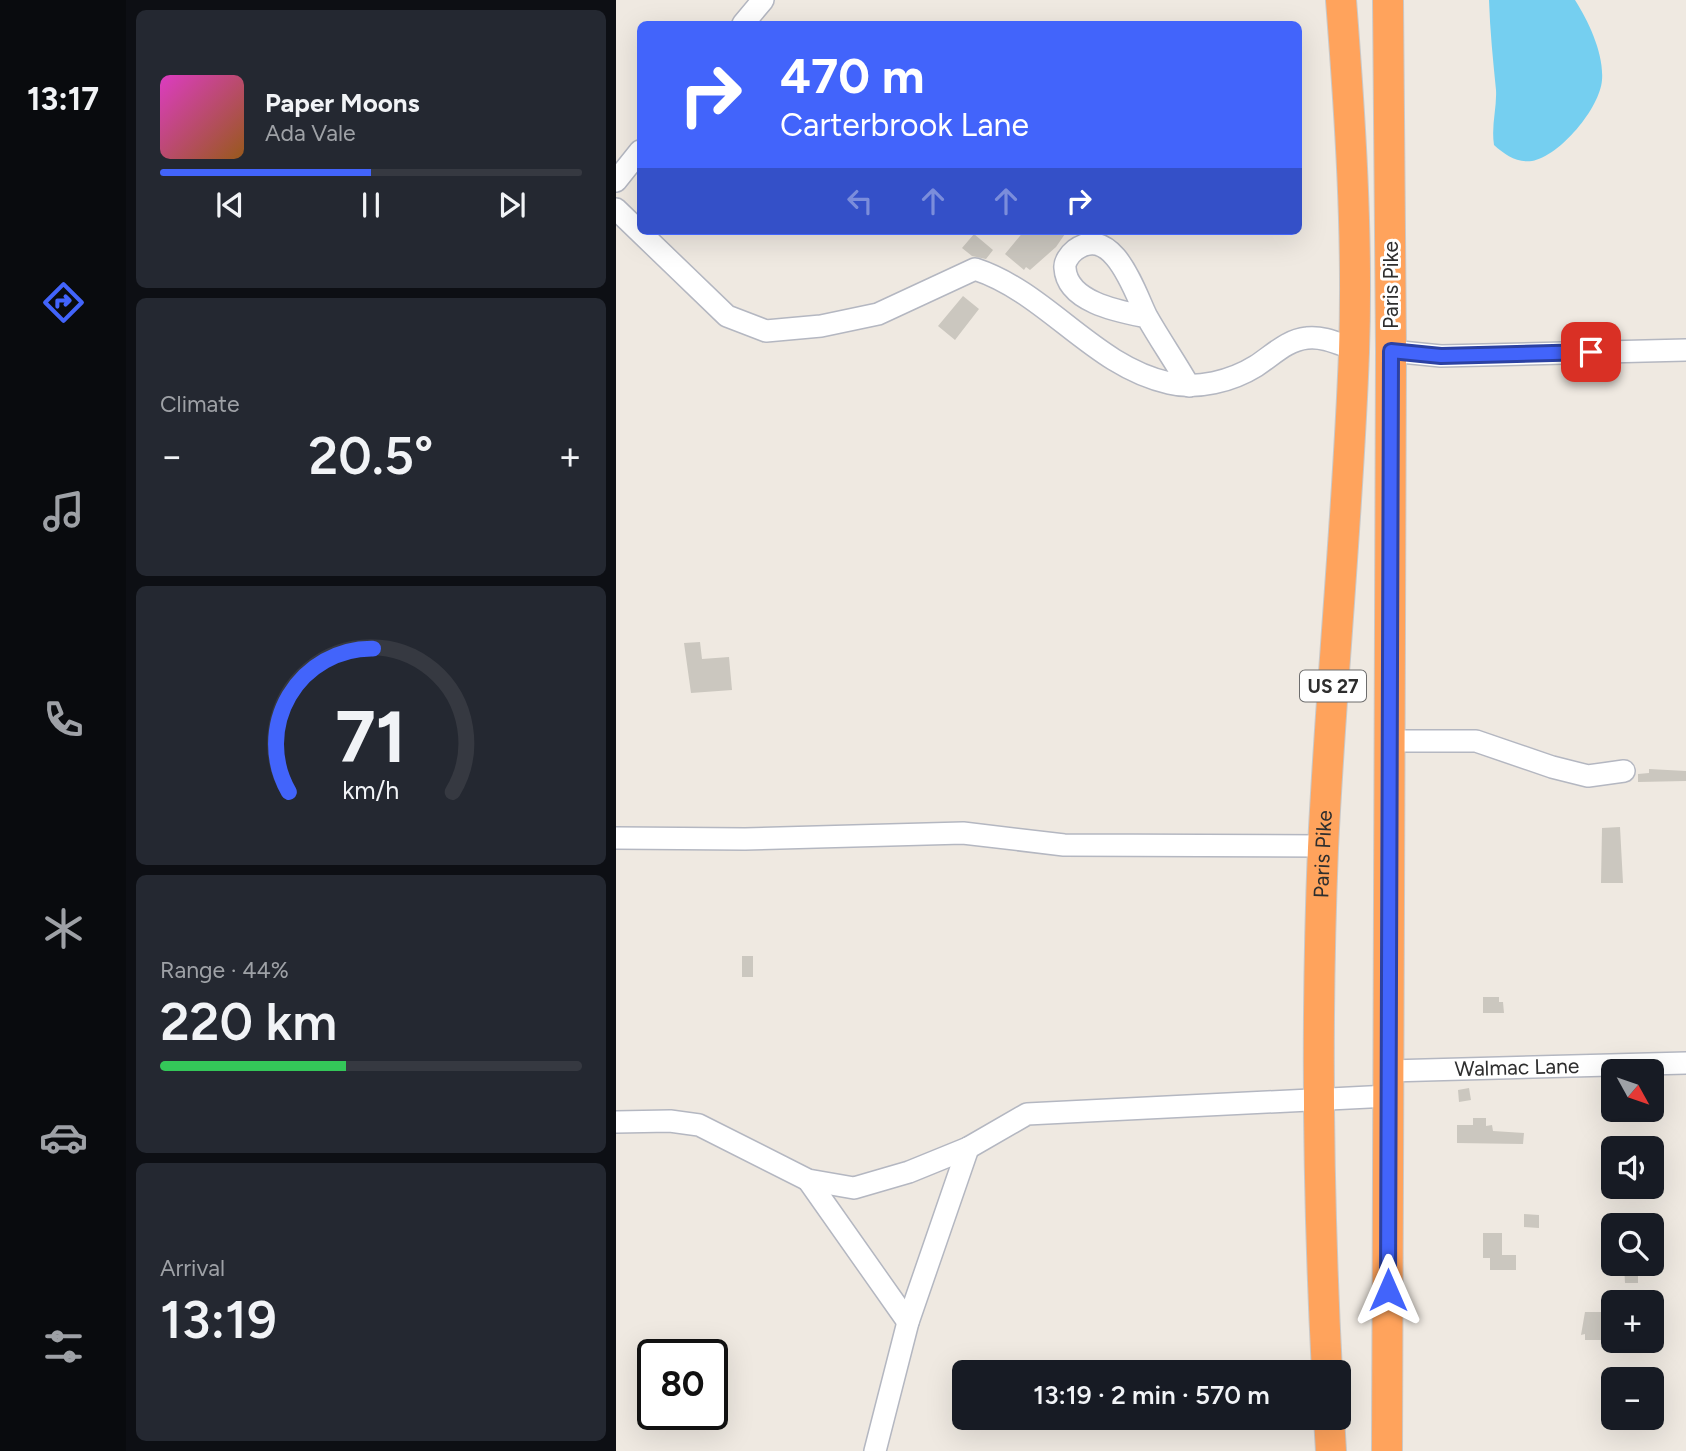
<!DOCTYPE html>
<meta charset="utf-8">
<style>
:root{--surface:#171b24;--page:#242831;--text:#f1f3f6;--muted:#9ea1a6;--line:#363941;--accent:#4264fb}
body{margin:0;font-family:Figtree,sans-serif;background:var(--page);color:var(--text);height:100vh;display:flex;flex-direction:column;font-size:26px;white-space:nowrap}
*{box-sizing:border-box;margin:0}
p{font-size:23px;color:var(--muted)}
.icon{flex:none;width:38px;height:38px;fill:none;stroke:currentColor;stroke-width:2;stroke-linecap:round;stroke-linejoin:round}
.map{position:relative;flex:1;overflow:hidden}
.drawer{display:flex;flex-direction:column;gap:10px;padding:10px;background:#0d0f14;width:490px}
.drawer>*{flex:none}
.top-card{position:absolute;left:21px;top:21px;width:665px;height:214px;border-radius:10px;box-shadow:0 7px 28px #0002;background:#4264fb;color:#fff;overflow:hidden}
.needle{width:46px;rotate:130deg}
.fabs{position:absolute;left:985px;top:1059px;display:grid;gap:14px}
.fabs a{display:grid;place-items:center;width:63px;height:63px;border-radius:10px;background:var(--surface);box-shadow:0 7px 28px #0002;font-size:35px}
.speed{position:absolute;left:21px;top:1339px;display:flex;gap:14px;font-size:35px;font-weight:700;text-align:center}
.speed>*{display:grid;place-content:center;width:91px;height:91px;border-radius:50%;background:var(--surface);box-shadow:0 7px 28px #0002;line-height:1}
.speed .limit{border:4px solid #111;border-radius:10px;background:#fff;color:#111}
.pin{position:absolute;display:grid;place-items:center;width:60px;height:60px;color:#fff;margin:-30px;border-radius:14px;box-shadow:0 4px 10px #0006}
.me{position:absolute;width:77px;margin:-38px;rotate:0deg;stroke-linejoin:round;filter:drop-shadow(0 0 5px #0008)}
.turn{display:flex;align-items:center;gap:24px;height:147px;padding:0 28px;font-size:32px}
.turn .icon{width:91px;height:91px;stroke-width:2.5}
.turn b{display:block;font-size:49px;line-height:60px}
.lanes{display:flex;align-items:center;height:66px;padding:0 28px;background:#0003;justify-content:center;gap:35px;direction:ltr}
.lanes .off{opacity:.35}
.big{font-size:52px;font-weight:600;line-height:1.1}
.drawer .widget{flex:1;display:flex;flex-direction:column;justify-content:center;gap:10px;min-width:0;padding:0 24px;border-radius:10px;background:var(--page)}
.drawer .dial{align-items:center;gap:0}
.dial svg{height:182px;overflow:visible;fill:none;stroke:var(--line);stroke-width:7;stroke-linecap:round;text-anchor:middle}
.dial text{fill:var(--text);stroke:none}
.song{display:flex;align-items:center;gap:21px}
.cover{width:84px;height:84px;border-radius:10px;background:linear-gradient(135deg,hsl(310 70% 55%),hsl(30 70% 35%))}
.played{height:7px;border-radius:4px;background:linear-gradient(90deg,var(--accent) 50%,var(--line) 50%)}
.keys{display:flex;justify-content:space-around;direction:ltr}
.heat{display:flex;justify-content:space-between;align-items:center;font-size:38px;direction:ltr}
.charge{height:10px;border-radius:5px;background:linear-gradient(90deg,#34c759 44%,var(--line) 0)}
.trip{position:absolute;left:336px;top:1360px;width:399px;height:70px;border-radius:10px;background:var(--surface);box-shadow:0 7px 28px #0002;font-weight:600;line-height:70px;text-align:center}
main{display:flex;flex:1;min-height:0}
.menu{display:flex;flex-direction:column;width:126px;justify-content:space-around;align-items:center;background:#090b0e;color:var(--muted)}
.menu .icon{width:49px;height:49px}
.menu .on{color:var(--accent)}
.menu b{font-size:32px;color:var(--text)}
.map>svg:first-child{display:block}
</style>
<main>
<nav class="menu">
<b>13:17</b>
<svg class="icon on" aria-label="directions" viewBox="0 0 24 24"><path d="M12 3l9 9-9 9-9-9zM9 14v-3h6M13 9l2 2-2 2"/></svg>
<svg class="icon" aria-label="music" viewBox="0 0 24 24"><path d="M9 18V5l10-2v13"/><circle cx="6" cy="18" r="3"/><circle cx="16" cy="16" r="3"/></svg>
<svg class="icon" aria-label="phone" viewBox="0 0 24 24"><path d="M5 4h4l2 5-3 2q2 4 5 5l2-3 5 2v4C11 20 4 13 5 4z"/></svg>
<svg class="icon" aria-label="climate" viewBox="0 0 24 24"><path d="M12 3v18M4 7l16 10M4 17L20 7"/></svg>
<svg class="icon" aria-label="car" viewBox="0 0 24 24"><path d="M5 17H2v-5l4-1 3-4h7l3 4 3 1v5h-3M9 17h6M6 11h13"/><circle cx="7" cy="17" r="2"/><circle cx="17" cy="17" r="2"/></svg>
<svg class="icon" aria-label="filters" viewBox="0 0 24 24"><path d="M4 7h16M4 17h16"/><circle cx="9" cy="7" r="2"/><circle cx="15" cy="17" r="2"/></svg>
</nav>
<section class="drawer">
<div class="widget">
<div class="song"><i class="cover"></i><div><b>Paper Moons</b><p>Ada Vale</p></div></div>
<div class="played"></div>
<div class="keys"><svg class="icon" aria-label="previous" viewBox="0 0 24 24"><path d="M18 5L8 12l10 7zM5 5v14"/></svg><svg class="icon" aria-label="pause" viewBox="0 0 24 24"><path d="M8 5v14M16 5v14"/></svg><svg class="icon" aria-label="next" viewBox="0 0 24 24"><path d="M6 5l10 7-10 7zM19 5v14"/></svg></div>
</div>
<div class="widget"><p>Climate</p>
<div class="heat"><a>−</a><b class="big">20.5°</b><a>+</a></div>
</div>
<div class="widget dial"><svg viewBox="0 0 100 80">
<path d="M14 69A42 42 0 1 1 86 69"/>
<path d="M14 69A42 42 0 0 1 51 6" stroke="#4264fb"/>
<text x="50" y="56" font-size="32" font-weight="700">71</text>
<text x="50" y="72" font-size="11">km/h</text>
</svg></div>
<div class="widget"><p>Range · 44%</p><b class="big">220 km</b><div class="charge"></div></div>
<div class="widget"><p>Arrival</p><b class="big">13:19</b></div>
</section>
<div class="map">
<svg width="1070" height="1451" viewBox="0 0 1070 1451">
<rect width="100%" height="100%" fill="#efe9e1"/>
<path fill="#75cff0" d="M873 0H959C973 22 988 54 986 80 984 108 944 156 916 161 901 163 889 155 878 145 875 125 881 108 880 90 877 60 874 31 873 0Z"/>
<path fill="#cbc7bf" d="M408 231H451L440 247 414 270 410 267 408 270 389 254Z
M358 234 377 250 370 259 356 256 346 248Z
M347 296 363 309 339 340 322 326Z
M84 642 86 659 113 657 116 690 75 693 68 643Z
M1033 769 1070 771V781L1022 782V774L1033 773Z
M1004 827 1007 883H985L986 828Z
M126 956H137V977H126Z
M867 997H883V1002H887L888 1013H867Z
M853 1088 855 1100 843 1102 842 1090Z
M857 1118H870V1126L876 1125 877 1131 908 1133 907 1144 841 1143V1125H857Z
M908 1214 923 1215V1228L908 1227Z
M867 1233H886V1255H900V1270H874V1258H867Z
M1008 1264H1022V1283H1009Z
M969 1312H998V1340H969V1334L965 1335Z"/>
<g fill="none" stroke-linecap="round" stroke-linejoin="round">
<defs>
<g id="minor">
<path d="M127 24 147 0"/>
<path d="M0 181 24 151"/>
<path d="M0 209 111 316 150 331 205 326 262 314 359 269C432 293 477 366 553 383 581 390 616 381 640 366 657 355 671 340 691 338 707 336 723 344 738 349"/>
<path d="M531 317C506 312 451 303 449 268 448 262 454 254 459 250 498 222 520 296 531 317 544 340 560 363 573 386"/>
<path d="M775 351 825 356 1070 350"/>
<path d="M774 741H860L936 767 972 776 1008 771"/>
<path d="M0 838 129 839 347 833 448 845 707 846"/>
<path id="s1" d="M773 1071 1070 1063"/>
<path d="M0 1122 54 1121 83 1125 192 1180 238 1188 293 1172 352 1148 411 1114 773 1096"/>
<path d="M192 1180 292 1322"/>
<path d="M259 1451 292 1322 352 1148"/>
</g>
<g id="highway">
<path id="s2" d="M711 1372C702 1197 700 1022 707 848 715 682 732 517 738 352 742 235 734 116 725 0"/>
<path d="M713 1418 715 1451"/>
<path d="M771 1451 775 351 772 0"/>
</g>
</defs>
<use href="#minor" stroke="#b4b7c1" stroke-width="24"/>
<use href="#highway" stroke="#c9c9c9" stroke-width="32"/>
<use href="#minor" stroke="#fff" stroke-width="21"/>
<use href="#highway" stroke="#ffa35c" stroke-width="30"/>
</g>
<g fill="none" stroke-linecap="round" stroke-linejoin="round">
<defs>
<path id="route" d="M772 1290 775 351 825 356 975 352"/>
</defs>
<use href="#route" stroke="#2b41a3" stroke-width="18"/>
<use href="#route" stroke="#4264fb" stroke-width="12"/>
</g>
<g text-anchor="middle" stroke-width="6" stroke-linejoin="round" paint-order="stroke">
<rect fill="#fff" stroke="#6d6d6d" stroke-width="2" x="684" y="670.5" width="66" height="31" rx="5"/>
<g font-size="19" font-weight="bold" fill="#2e2e2e">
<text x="717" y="693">US 27</text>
</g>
<g font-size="21" fill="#2e2e2e" stroke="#fff">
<text transform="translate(775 285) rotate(-90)" y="7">Paris Pike</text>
<text dy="7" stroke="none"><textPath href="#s2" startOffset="518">Paris Pike</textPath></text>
<text dy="7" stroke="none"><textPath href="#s1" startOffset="128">Walmac Lane</textPath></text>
</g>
</g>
</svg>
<div class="fabs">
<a><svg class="needle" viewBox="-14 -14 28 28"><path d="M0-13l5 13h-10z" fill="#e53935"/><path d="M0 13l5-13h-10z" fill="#9ea1a6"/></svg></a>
<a><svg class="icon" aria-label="sound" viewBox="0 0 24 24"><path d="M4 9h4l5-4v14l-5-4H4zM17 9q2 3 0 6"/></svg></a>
<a><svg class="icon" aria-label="search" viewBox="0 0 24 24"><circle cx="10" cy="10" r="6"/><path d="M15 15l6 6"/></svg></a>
<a>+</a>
<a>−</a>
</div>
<div class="speed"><div class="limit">80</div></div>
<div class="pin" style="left:975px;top:352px;background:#d93025"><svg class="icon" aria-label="arrive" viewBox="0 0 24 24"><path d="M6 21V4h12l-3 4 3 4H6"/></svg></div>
<svg class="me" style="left:772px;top:1290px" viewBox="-20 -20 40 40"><path d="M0-17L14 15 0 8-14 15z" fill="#4264fb" stroke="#fff" stroke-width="4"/></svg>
<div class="trip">13:19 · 2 min · 570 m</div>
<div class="top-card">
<div class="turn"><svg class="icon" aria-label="right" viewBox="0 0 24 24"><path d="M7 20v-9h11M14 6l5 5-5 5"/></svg><div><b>470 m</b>Carterbrook Lane</div></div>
<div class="lanes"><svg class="icon off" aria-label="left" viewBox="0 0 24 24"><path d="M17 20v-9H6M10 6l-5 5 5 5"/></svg><svg class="icon off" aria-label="ahead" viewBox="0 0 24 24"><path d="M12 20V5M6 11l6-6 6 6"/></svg><svg class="icon off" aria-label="ahead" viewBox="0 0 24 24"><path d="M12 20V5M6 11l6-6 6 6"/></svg><svg class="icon" aria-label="right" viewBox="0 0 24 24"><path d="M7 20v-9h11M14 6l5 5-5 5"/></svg></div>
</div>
</div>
</main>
